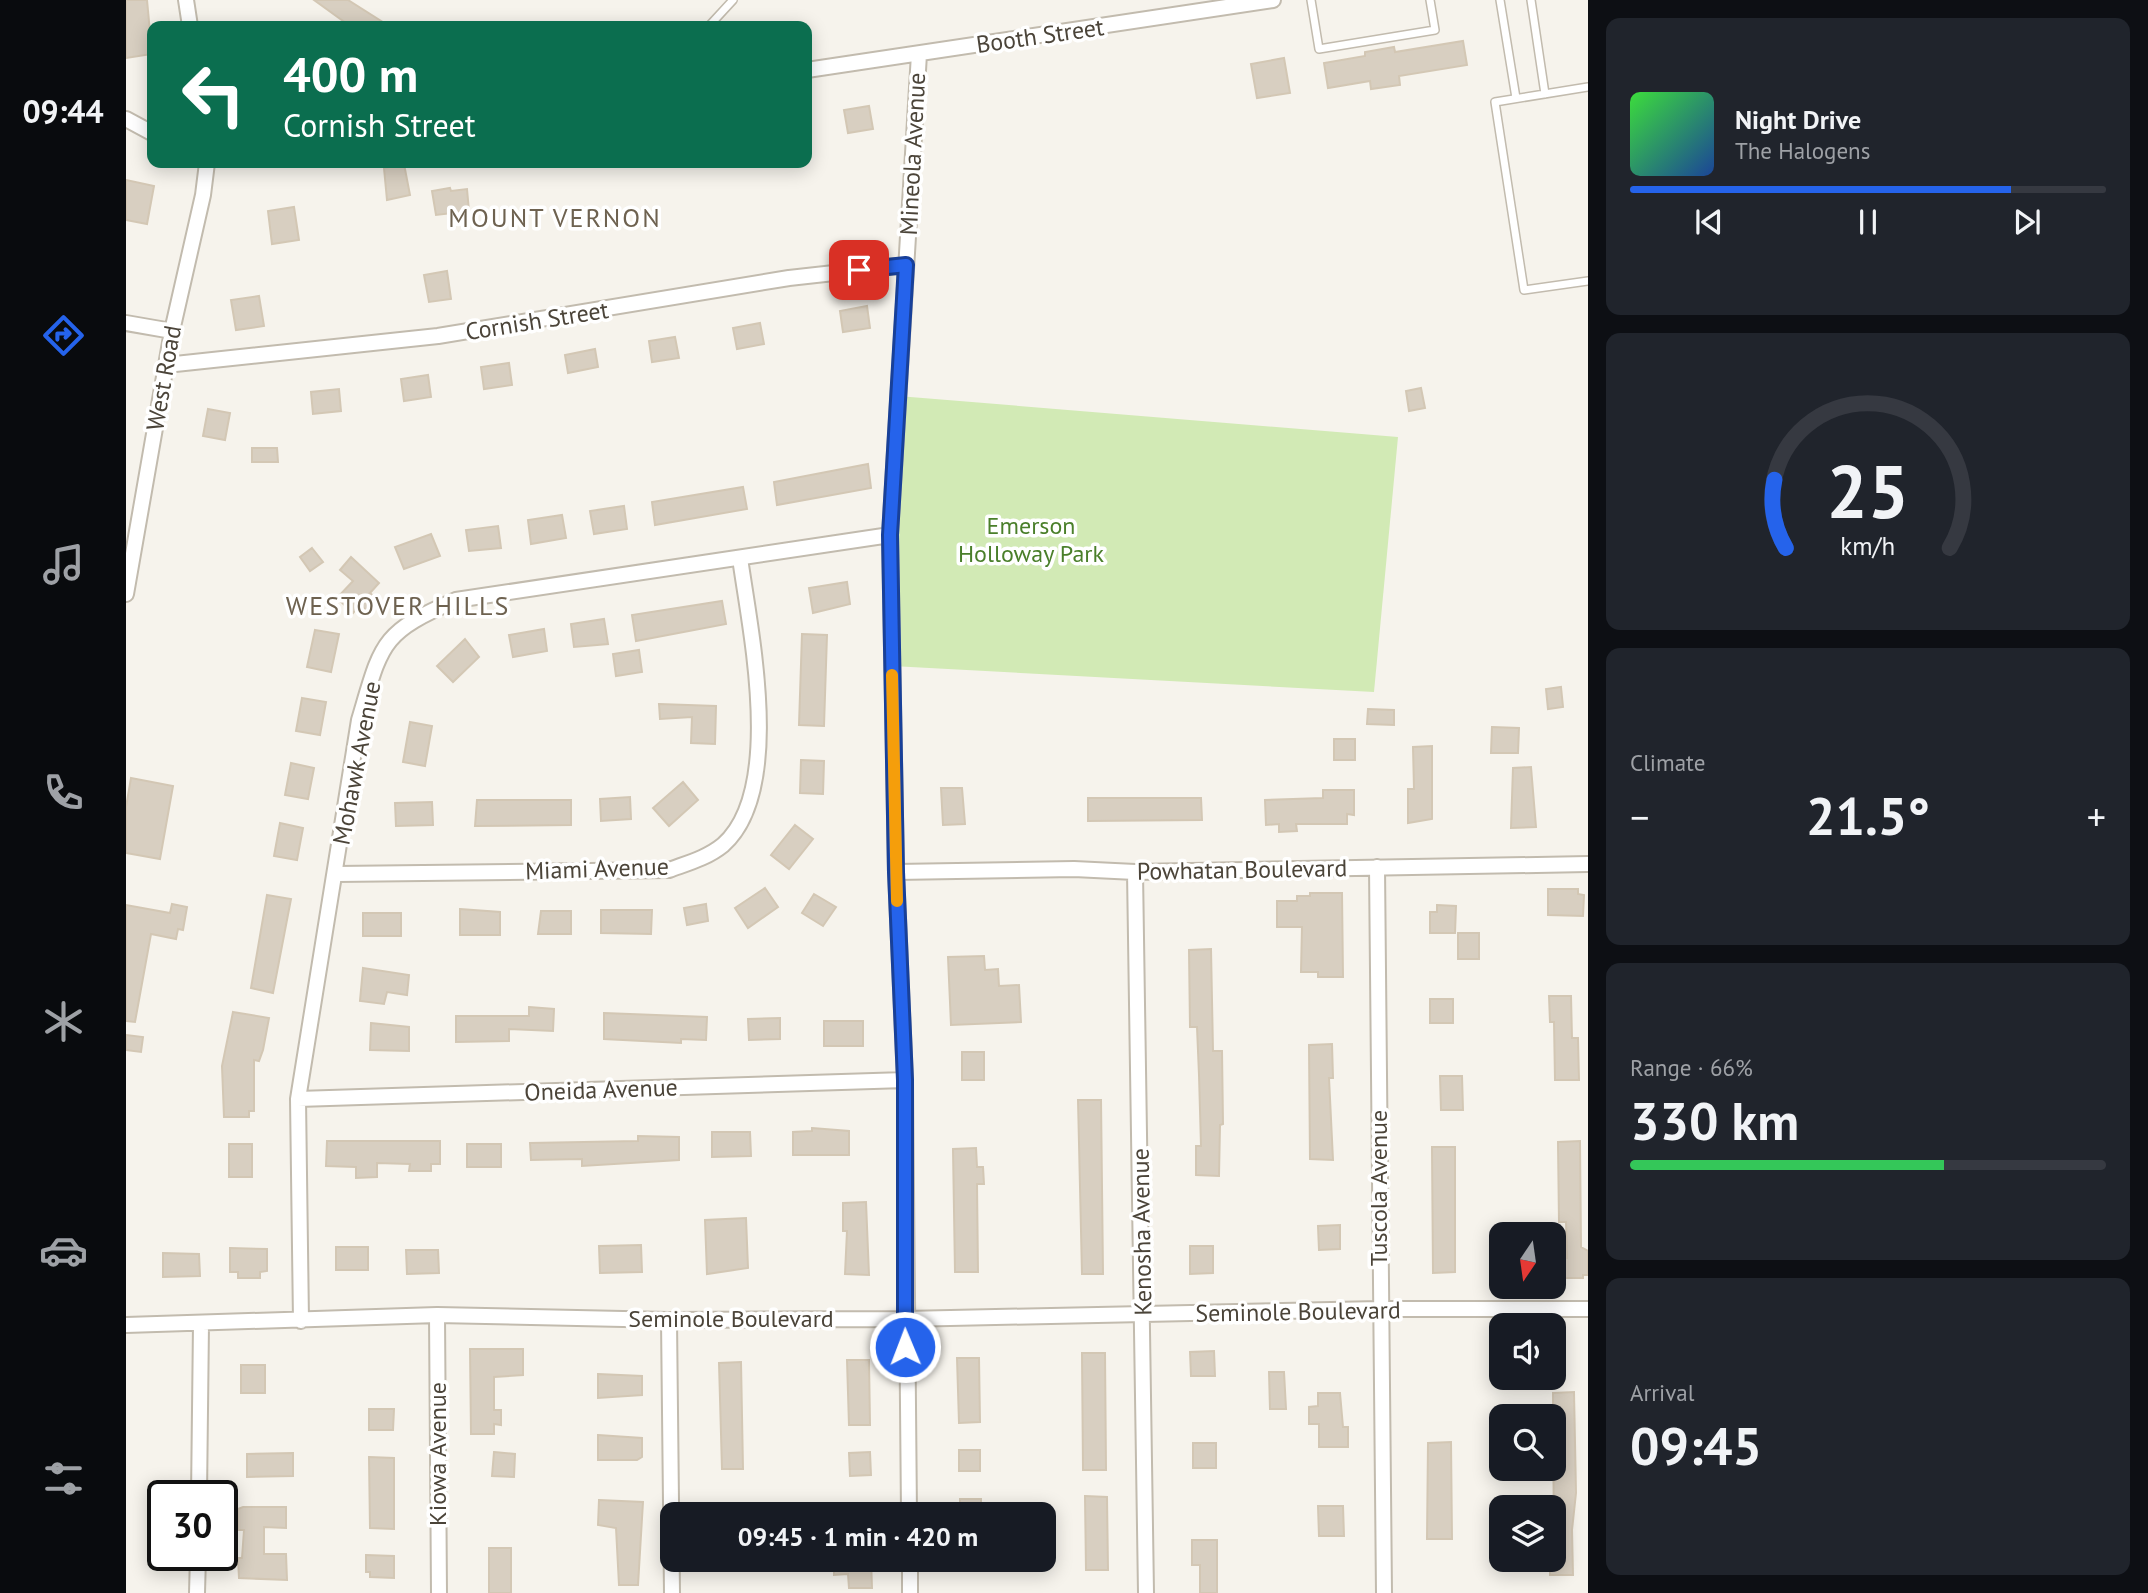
<!DOCTYPE html>
<meta charset="utf-8">
<style>
:root{--surface:#171b24;--page:#20242c;--text:#f1f3f6;--muted:#9ea1a6;--line:#363941;--accent:#2563eb}
body{margin:0;font-family:"PT Sans",sans-serif;background:var(--page);color:var(--text);height:100vh;display:flex;flex-direction:column;font-size:26px;white-space:nowrap}
*{box-sizing:border-box;margin:0}
p{font-size:23px;color:var(--muted)}
.icon{flex:none;width:38px;height:38px;fill:none;stroke:currentColor;stroke-width:2;stroke-linecap:round;stroke-linejoin:round}
.map{position:relative;flex:1;overflow:hidden}
.side{display:flex;flex-direction:column;gap:18px;padding:18px;background:#0d0f14;width:560px}
.side>*{flex:none}
.hud{position:absolute;left:21px;top:21px;width:665px;height:147px;border-radius:14px;box-shadow:0 4px 18px #0003;background:#0b6e4f;color:#fff;overflow:hidden}
.needle{width:46px;rotate:193deg}
.fabs{position:absolute;left:1363px;top:1222px;display:grid;gap:14px}
.fabs a{display:grid;place-items:center;width:77px;height:77px;border-radius:14px;background:var(--surface);box-shadow:0 4px 18px #0003;font-size:35px}
.speed{position:absolute;left:21px;top:1480px;display:flex;gap:14px;font-size:35px;font-weight:700;text-align:center}
.speed>*{display:grid;place-content:center;width:91px;height:91px;border-radius:50%;background:var(--surface);box-shadow:0 4px 18px #0003;line-height:1}
.speed .limit{border:4px solid #111;border-radius:10px;background:#fff;color:#111}
.pin{position:absolute;display:grid;place-items:center;width:60px;height:60px;color:#fff;margin:-30px;border-radius:14px;box-shadow:0 4px 10px #0006}
.me{position:absolute;width:77px;margin:-38px;rotate:359deg;stroke-linejoin:round;filter:drop-shadow(0 0 5px #0008)}
.turn{display:flex;align-items:center;gap:24px;height:147px;padding:0 21px;font-size:32px}
.turn .icon{width:91px;height:91px;stroke-width:2.5}
.turn b{display:block;font-size:49px;line-height:60px}
.big{font-size:52px;font-weight:600;line-height:1.1}
.side .widget{flex:1;display:flex;flex-direction:column;justify-content:center;gap:10px;min-width:0;padding:0 24px;border-radius:14px;background:var(--page)}
.side .dial{align-items:center;gap:0}
.dial svg{height:182px;overflow:visible;fill:none;stroke:var(--line);stroke-width:7;stroke-linecap:round;text-anchor:middle}
.dial text{fill:var(--text);stroke:none}
.song{display:flex;align-items:center;gap:21px}
.cover{width:84px;height:84px;border-radius:10px;background:linear-gradient(135deg,hsl(120 70% 55%),hsl(220 70% 35%))}
.played{height:7px;border-radius:4px;background:linear-gradient(90deg,var(--accent) 80%,var(--line) 80%)}
.keys{display:flex;justify-content:space-around;direction:ltr}
.heat{display:flex;justify-content:space-between;align-items:center;font-size:38px;direction:ltr}
.charge{height:10px;border-radius:5px;background:linear-gradient(90deg,#34c759 66%,var(--line) 0)}
.trip{position:absolute;left:534px;top:1502px;width:396px;height:70px;border-radius:14px;background:var(--surface);box-shadow:0 4px 18px #0003;font-weight:600;line-height:70px;text-align:center}
main{display:flex;flex:1;min-height:0}
.tabs{display:flex;flex-direction:column;width:126px;justify-content:space-around;align-items:center;background:#090b0e;color:var(--muted)}
.tabs .icon{width:49px;height:49px}
.tabs .active{color:var(--accent)}
.tabs b{font-size:32px;color:var(--text)}
.map>svg:first-child{display:block}
</style>
<main>
<nav class="tabs">
<b>09:44</b>
<svg class="icon active" aria-label="directions" viewBox="0 0 24 24"><path d="M12 3l9 9-9 9-9-9zM9 14v-3h6M13 9l2 2-2 2"/></svg>
<svg class="icon" aria-label="music" viewBox="0 0 24 24"><path d="M9 18V5l10-2v13"/><circle cx="6" cy="18" r="3"/><circle cx="16" cy="16" r="3"/></svg>
<svg class="icon" aria-label="phone" viewBox="0 0 24 24"><path d="M5 4h4l2 5-3 2q2 4 5 5l2-3 5 2v4C11 20 4 13 5 4z"/></svg>
<svg class="icon" aria-label="climate" viewBox="0 0 24 24"><path d="M12 3v18M4 7l16 10M4 17L20 7"/></svg>
<svg class="icon" aria-label="car" viewBox="0 0 24 24"><path d="M5 17H2v-5l4-1 3-4h7l3 4 3 1v5h-3M9 17h6M6 11h13"/><circle cx="7" cy="17" r="2"/><circle cx="17" cy="17" r="2"/></svg>
<svg class="icon" aria-label="filters" viewBox="0 0 24 24"><path d="M4 7h16M4 17h16"/><circle cx="9" cy="7" r="2"/><circle cx="15" cy="17" r="2"/></svg>
</nav>
<div class="map">
<svg width="1462" height="1593" viewBox="0 0 1462 1593">
<rect width="100%" height="100%" fill="#f6f3ec"/>
<path fill="#d2eab5" d="M772 396 1272 437 1248 692 766 666Z"/>
<path fill="#d8cfc1" stroke="#d3c7b4" stroke-width="2" d="M0 0H21L26 54 0 58Z
M188 0H222L263 26H224Z
M1337 41 1341 65 1273 76 1274 85 1245 89 1244 81 1202 88 1198 63 1239 56V52L1268 47 1269 52Z
M1158 58 1164 93 1131 98 1125 64Z
M743 106 747 129 722 133 718 110Z
M278 164 284 195 261 200 258 168Z
M0 180 28 186 21 224 0 220Z
M324 188 325 191 341 189 343 211 310 215 306 191Z
M168 207 173 240 146 244 142 211Z
M321 271 325 299 303 302 298 275Z
M133 296 138 326 110 330 105 300Z
M741 306 744 328 717 332 714 311Z
M634 323 638 344 611 349 607 328Z
M549 337 553 358 526 362 523 341Z
M469 349 472 367 442 373 439 355Z
M383 363 386 385 358 389 355 367Z
M302 375 305 397 278 401 275 379Z
M1295 388 1299 408 1283 411 1280 391Z
M213 389 215 411 187 414 185 392Z
M82 409 104 413 99 440 77 436Z
M126 448H151L152 462H126Z
M742 464 745 488 651 505 648 482Z
M617 487 621 509 529 525 526 502Z
M498 506 501 529 468 534 464 511Z
M436 515 440 538 405 544 402 520Z
M372 526 375 548 343 551 340 530Z
M305 534 314 556 278 569 269 547Z
M186 548 197 562 184 571 174 557Z
M225 557 253 583 244 593 251 599 241 611 234 605 227 613 211 598 227 581 214 570Z
M721 582 724 604 687 613 683 588Z
M596 601 600 624 510 641 506 615Z
M478 619 482 644 448 647 445 624Z
M418 629 421 651 387 657 383 635Z
M189 630 213 634 205 672 181 667Z
M676 634 701 635 698 726 673 725Z
M339 639 353 657 327 682 311 666Z
M513 650 516 672 490 676 487 654Z
M1435 687 1437 707 1422 709 1420 689Z
M176 698 200 702 194 735 170 731Z
M533 704 590 706 589 744 565 743 566 717 534 719Z
M1242 709 1268 710V725L1241 724Z
M284 722 306 726 299 766 277 762Z
M1366 727 1393 728 1392 753H1365Z
M1208 739H1229V760H1208Z
M1306 746V819L1282 823V789H1288L1287 747Z
M675 760 698 761 697 794 674 793Z
M165 763 188 768 182 799 159 795Z
M1405 767 1410 827 1385 828 1387 768Z
M5 778 47 786 34 859 0 853V807Z
M557 782 572 800 543 826 527 808Z
M815 788H836L839 824 817 825Z
M1197 790H1228V815L1221 814V824H1170L1171 831 1153 832V824L1140 825 1139 800 1197 798Z
M504 797 505 819 475 821 474 799Z
M962 798H1075L1076 820 962 821Z
M351 800H445V825L349 826Z
M306 802 307 825 270 826 269 803Z
M154 823 177 828 171 860 148 856Z
M669 825 687 839 663 869 645 855Z
M639 888 652 907 622 928 609 908Z
M1422 889H1452V894L1458 895 1457 916 1422 915Z
M1184 893H1216L1217 977H1192V972H1175L1176 927H1151V901H1171V896H1184Z
M688 894 710 907 697 926 676 913Z
M141 895 165 899 147 993 125 988Z
M46 904 61 907 57 930 52 929 50 939 25 934 9 1022 0 1021V905L44 913Z
M580 904 582 921 561 925 558 908Z
M1311 905 1330 906 1329 933H1304V912H1311Z
M334 909 374 912V935H334Z
M475 910H526L525 934 475 933Z
M415 911H445V934H412Z
M237 913H275V936H237Z
M1332 933H1353V959H1332Z
M1085 949 1087 1051H1096L1097 1124 1094 1125 1093 1176 1070 1175V1146H1075L1073 1075 1071 1027H1064L1063 950Z
M858 956 859 970 872 969 873 986 893 985 895 1022 825 1025 822 957Z
M237 968 283 975 281 995 261 992 258 1004 234 1001Z
M1423 996H1445L1446 1038H1452L1453 1080H1429L1428 1022H1424Z
M1304 999H1327V1023H1304Z
M403 1007 428 1009 427 1031 383 1029V1041L330 1042V1016H403Z
M107 1012 143 1018 137 1050 133 1061 128 1060V1111H123V1117H98L96 1066Z
M478 1013 581 1017 580 1040 555 1039V1043L478 1039Z
M654 1018V1039L623 1040 622 1019Z
M698 1021H737V1046H698Z
M245 1023 283 1027V1051L244 1050Z
M0 1035 17 1037 15 1052 0 1050Z
M1206 1044 1207 1078H1203L1207 1160 1184 1159 1183 1045Z
M836 1052H858V1080H836Z
M1314 1076H1336L1337 1110H1315Z
M952 1100H975L977 1274H956Z
M686 1128 723 1131V1155H667V1132L686 1131Z
M586 1132H624L625 1156 586 1157Z
M512 1136 553 1137V1160L456 1166V1159L405 1160 404 1143 512 1141Z
M201 1141H314V1164H305V1171H283L284 1164 251 1163V1177L230 1178V1167L200 1166Z
M1454 1141 1455 1247 1462 1251V1275H1457V1278H1429V1258H1441L1440 1222H1433L1432 1142Z
M103 1144H126V1177H103Z
M341 1144H375V1167H341Z
M1306 1147H1329V1272L1307 1273Z
M850 1148 851 1167H857L858 1184H851L852 1272H829L827 1149Z
M740 1202 743 1275 719 1274 721 1231H717V1203Z
M620 1218 622 1268 581 1274 579 1220Z
M1214 1225V1249L1193 1250 1192 1226Z
M515 1245 516 1272 474 1273 473 1246Z
M1064 1246H1087V1273L1064 1274Z
M210 1247H242V1270H210Z
M104 1248 141 1249V1271L134 1272V1278H112V1272H104Z
M280 1250H312L313 1273 281 1274Z
M37 1253 73 1254 74 1276 37 1277Z
M344 1349H397V1375L368 1377V1410H375V1425L368 1424V1434H345Z
M1088 1351 1089 1376H1065L1064 1352Z
M956 1353H979L980 1470H957Z
M831 1358H853L854 1422 833 1423Z
M721 1360H743L744 1425H723Z
M615 1362 617 1469H596L593 1363Z
M115 1365H139V1393H115Z
M1143 1372H1158L1160 1409H1144Z
M472 1374 516 1376V1395L472 1398Z
M1448 1392 1450 1493 1446 1530 1447 1575H1424V1559H1428L1427 1393Z
M1192 1393H1214L1217 1427H1222V1447H1193V1424H1183V1407L1192 1406Z
M243 1409H268L267 1430H243Z
M472 1435 516 1438V1457L511 1460H472Z
M1325 1442 1326 1539H1301L1302 1443Z
M1067 1443H1090V1468H1067Z
M833 1450H854V1471H833Z
M368 1452 389 1454 388 1477 366 1476Z
M744 1452 745 1475 724 1476 723 1453Z
M167 1453V1476L121 1477V1454Z
M243 1457 268 1458V1529L244 1528Z
M959 1496 981 1497 982 1570H960Z
M834 1499H855V1514H834Z
M473 1500 517 1502 512 1585H493L490 1528 472 1525Z
M1192 1506H1217L1218 1536H1193Z
M117 1507H160V1528L138 1527V1554H160L161 1580 113 1578 112 1558H116L118 1530H112V1509Z
M1066 1540H1091V1593H1074V1565H1066Z
M363 1548H385V1593H363Z
M240 1555 268 1556V1578L244 1577V1572H240Z
M708 1559H745L746 1588H723L722 1574 708 1575Z"/>
<g fill="none" stroke-linecap="round" stroke-linejoin="round">
<defs>
<path id="service" d="M1185 0 1193 49 1309 30 1304 0
M1374 0 1390 98
M1405 0 1419 94
M583 26 607 0
M1462 87 1369 102 1398 290 1462 281"/>
<path id="minor" d="M60 0 64 26
M681 70 1147 0
M0 119 26 133
M0 323 46 331
M40 365 312 336 663 278 780 265
M0 594 46 331 77 195 81 163
M1251 867 1258 1593
M770 872 948 869 1009 872 1462 864
M1009 872 1020 1593
M211 874 543 870C562 863 581 858 597 845 659 790 624 630 614 558
M172 1099 779 1080
M311 1315 313 1593
M543 1320 546 1593
M175 1321 172 1099 233 720C256 643 254 633 330 600L764 535
M0 1325 311 1315 543 1320 779 1319 1254 1309H1462
M73 1496 75 1324
M783 1514 779 1080 770 872 764 535 793 54
M784 1559V1593
M71 1593 72 1556"/>
</defs>
<use href="#service" stroke="#c2bbae" stroke-width="10"/>
<use href="#minor" stroke="#c2bbae" stroke-width="18"/>
<use href="#service" stroke="#fff" stroke-width="7"/>
<use href="#minor" stroke="#fff" stroke-width="14"/>
</g>
<g fill="none" stroke-linecap="round" stroke-linejoin="round">
<defs>
<path id="route" d="M733 270 780 265 764 535 770 872 779 1080V1347"/>
</defs>
<use href="#route" stroke="#184099" stroke-width="18"/>
<use href="#route" stroke="#2563eb" stroke-width="12"/>
<path stroke="#f59e0b" stroke-width="12" d="M766 675 771 901"/>
</g>
<g text-anchor="middle" stroke-width="7" stroke-linejoin="round" paint-order="stroke">
<g font-size="24" fill="#4b4439" stroke="#fff">
<text transform="translate(914 36) rotate(-8)" y="8">Booth Street</text>
<text transform="translate(787 154) rotate(-87)" y="8">Mineola Avenue</text>
<text transform="translate(411 321) rotate(-9)" y="8">Cornish Street</text>
<text transform="translate(38 378) rotate(-80)" y="8">West Road</text>
<text transform="translate(231 763) rotate(-79)" y="8">Mohawk Avenue</text>
<text transform="translate(471 869) rotate(-2)" y="8">Miami Avenue</text>
<text transform="translate(1116 870) rotate(-1)" y="8">Powhatan Boulevard</text>
<text transform="translate(475 1090) rotate(-2)" y="8">Oneida Avenue</text>
<text transform="translate(1253 1188) rotate(-90)" y="8">Tuscola Avenue</text>
<text transform="translate(1016 1232) rotate(-91)" y="8">Kenosha Avenue</text>
<text transform="translate(1172 1312) rotate(-1)" y="8">Seminole Boulevard</text>
<text x="605" y="1327">Seminole Boulevard</text>
<text transform="translate(312 1454) rotate(-90)" y="8">Kiowa Avenue</text>
</g>
<g font-size="24" fill="#4a7f2a" stroke="#fff">
<text x="905" y="534">Emerson<tspan x="905" dy="28">Holloway Park</tspan></text>
</g>
<g font-size="26" letter-spacing="2" fill="#6e6250" stroke="#fff">
<text x="429" y="227">MOUNT VERNON</text>
<text x="272" y="615">WESTOVER HILLS</text>
</g>
</g>
</svg>
<div class="fabs">
<a><svg class="needle" viewBox="-14 -14 28 28"><path d="M0-13l5 13h-10z" fill="#e53935"/><path d="M0 13l5-13h-10z" fill="#9ea1a6"/></svg></a>
<a><svg class="icon" aria-label="sound" viewBox="0 0 24 24"><path d="M4 9h4l5-4v14l-5-4H4zM17 9q2 3 0 6"/></svg></a>
<a><svg class="icon" aria-label="search" viewBox="0 0 24 24"><circle cx="10" cy="10" r="6"/><path d="M15 15l6 6"/></svg></a>
<a><svg class="icon" aria-label="layers" viewBox="0 0 24 24"><path d="M12 4l9 5-9 5-9-5zM3 14l9 5 9-5"/></svg></a>
</div>
<div class="speed"><div class="limit">30</div></div>
<div class="pin" style="left:733px;top:270px;background:#d93025"><svg class="icon" aria-label="arrive" viewBox="0 0 24 24"><path d="M6 21V4h12l-3 4 3 4H6"/></svg></div>
<svg class="me" style="left:779px;top:1347px" viewBox="-20 -20 40 40"><circle r="17" fill="#2563eb" stroke="#fff" stroke-width="3"/><path d="M0-11L8 9 0 5-8 9z" fill="#fff"/></svg>
<div class="trip">09:45 · 1 min · 420 m</div>
<div class="hud">
<div class="turn"><svg class="icon" aria-label="left" viewBox="0 0 24 24"><path d="M17 20v-9H6M10 6l-5 5 5 5"/></svg><div><b>400 m</b>Cornish Street</div></div>
</div>
</div>
<section class="side">
<div class="widget">
<div class="song"><i class="cover"></i><div><b>Night Drive</b><p>The Halogens</p></div></div>
<div class="played"></div>
<div class="keys"><svg class="icon" aria-label="previous" viewBox="0 0 24 24"><path d="M18 5L8 12l10 7zM5 5v14"/></svg><svg class="icon" aria-label="pause" viewBox="0 0 24 24"><path d="M8 5v14M16 5v14"/></svg><svg class="icon" aria-label="next" viewBox="0 0 24 24"><path d="M6 5l10 7-10 7zM19 5v14"/></svg></div>
</div>
<div class="widget dial"><svg viewBox="0 0 100 80">
<path d="M14 69A42 42 0 1 1 86 69"/>
<path d="M14 69A42 42 0 0 1 9 39" stroke="#2563eb"/>
<text x="50" y="56" font-size="32" font-weight="700">25</text>
<text x="50" y="72" font-size="11">km/h</text>
</svg></div>
<div class="widget"><p>Climate</p>
<div class="heat"><a>−</a><b class="big">21.5°</b><a>+</a></div>
</div>
<div class="widget"><p>Range · 66%</p><b class="big">330 km</b><div class="charge"></div></div>
<div class="widget"><p>Arrival</p><b class="big">09:45</b></div>
</section>
</main>
